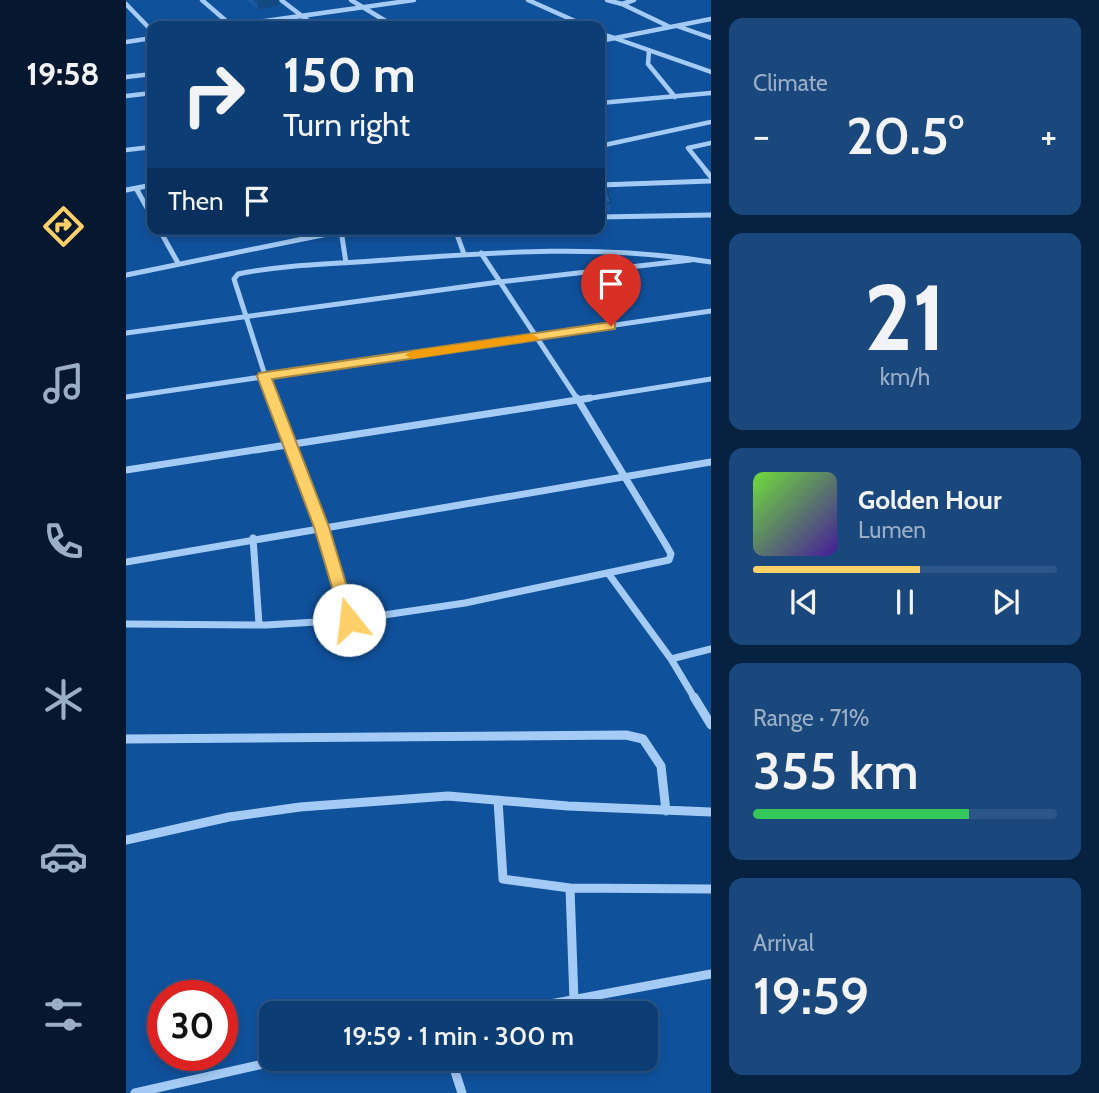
<!DOCTYPE html>
<meta charset="utf-8">
<style>
:root{--surface:#0c3d75;--page:#1a487d;--text:#f1f3f6;--muted:#9aaec5;--line:#2c5687;--accent:#ffcf68}
body{margin:0;font-family:Cabin,sans-serif;background:var(--page);color:var(--text);height:100vh;display:flex;flex-direction:column;font-size:26px;white-space:nowrap}
*{box-sizing:border-box;margin:0}
p{font-size:23px;color:var(--muted)}
.icon{flex:none;width:38px;height:38px;fill:none;stroke:currentColor;stroke-width:2;stroke-linecap:round;stroke-linejoin:round}
.map{position:relative;flex:1;overflow:hidden}
.details{display:flex;flex-direction:column;gap:18px;padding:18px;background:#072240;width:388px}
.details>*{flex:none}
.banner{position:absolute;left:21px;top:21px;width:458px;height:214px;border-radius:14px;box-shadow:0 4px 10px #0003,0 0 0 2px var(--line);background:#0c3d75;color:var(--text);overflow:hidden}
.speed{position:absolute;left:21px;top:980px;display:flex;gap:14px;font-size:35px;font-weight:700;text-align:center}
.speed>*{display:grid;place-content:center;width:91px;height:91px;border-radius:50%;background:var(--surface);box-shadow:0 4px 10px #0003,0 0 0 2px var(--line);line-height:1}
.speed .limit{border:10px solid #d22;background:#fff;color:#111}
.pin{position:absolute;display:grid;place-items:center;width:60px;height:60px;color:#fff;margin:-72px -30px;border-radius:50% 50% 50% 0;rotate:-45deg;box-shadow:0 0 7px #0007}
.pin .icon{rotate:45deg}
.me{position:absolute;width:77px;margin:-38px;rotate:344deg;stroke-linejoin:round;filter:drop-shadow(0 0 5px #0008)}
.turn{display:flex;align-items:center;gap:24px;height:147px;padding:0 21px;font-size:32px}
.turn .icon{width:91px;height:91px;stroke-width:2.5}
.turn b{display:block;font-size:49px;line-height:60px}
.then{display:flex;align-items:center;height:66px;padding:0 21px;background:#0003;gap:14px;font-size:26px}
.big{font-size:52px;font-weight:600;line-height:1.1}
.details .tile{flex:1;display:flex;flex-direction:column;justify-content:center;gap:10px;min-width:0;padding:0 24px;border-radius:14px;background:var(--page)}
.details .dial{align-items:center;gap:0}
.dial b{font-size:91px;line-height:1}
.song{display:flex;align-items:center;gap:21px}
.cover{width:84px;height:84px;border-radius:10px;background:linear-gradient(135deg,hsl(100 70% 55%),hsl(260 70% 35%))}
.played{height:7px;border-radius:4px;background:linear-gradient(90deg,var(--accent) 55%,var(--line) 55%)}
.keys{display:flex;justify-content:space-around;direction:ltr}
.heat{display:flex;justify-content:space-between;align-items:center;font-size:38px;direction:ltr}
.charge{height:10px;border-radius:5px;background:linear-gradient(90deg,#34c759 71%,var(--line) 0)}
.trip{position:absolute;left:133px;top:1001px;width:399px;height:70px;border-radius:14px;background:var(--surface);box-shadow:0 4px 10px #0003,0 0 0 2px var(--line);font-weight:600;line-height:70px;text-align:center}
main{display:flex;flex:1;min-height:0}
.dock{display:flex;flex-direction:column;width:126px;justify-content:space-around;align-items:center;background:#05182f;color:var(--muted)}
.dock .icon{width:49px;height:49px}
.dock .active{color:var(--accent)}
.dock b{font-size:32px;color:var(--text)}
.map>svg:first-child{display:block}
</style>
<main>
<nav class="dock">
<b>19:58</b>
<svg class="icon active" aria-label="directions" viewBox="0 0 24 24"><path d="M12 3l9 9-9 9-9-9zM9 14v-3h6M13 9l2 2-2 2"/></svg>
<svg class="icon" aria-label="music" viewBox="0 0 24 24"><path d="M9 18V5l10-2v13"/><circle cx="6" cy="18" r="3"/><circle cx="16" cy="16" r="3"/></svg>
<svg class="icon" aria-label="phone" viewBox="0 0 24 24"><path d="M5 4h4l2 5-3 2q2 4 5 5l2-3 5 2v4C11 20 4 13 5 4z"/></svg>
<svg class="icon" aria-label="climate" viewBox="0 0 24 24"><path d="M12 3v18M4 7l16 10M4 17L20 7"/></svg>
<svg class="icon" aria-label="car" viewBox="0 0 24 24"><path d="M5 17H2v-5l4-1 3-4h7l3 4 3 1v5h-3M9 17h6M6 11h13"/><circle cx="7" cy="17" r="2"/><circle cx="17" cy="17" r="2"/></svg>
<svg class="icon" aria-label="filters" viewBox="0 0 24 24"><path d="M4 7h16M4 17h16"/><circle cx="9" cy="7" r="2"/><circle cx="15" cy="17" r="2"/></svg>
</nav>
<div class="map">
<svg width="585" height="1093" viewBox="0 0 585 1093">
<rect width="100%" height="100%" fill="#10519c"/>
<g fill="none" stroke-linecap="round" stroke-linejoin="round">
<path stroke="#a4cbf5" stroke-width="4.5" d="M76 0 106 26
M155 0 189 26
M225 0 268 26
M402 0 460 26
M481 0 496 4
M508 0 496 4 544 27
M0 4 26 31
M104 26 288 0
M551 26 585 38
M474 33 585 72
M474 41 585 19
M0 42 26 38
M523 51 522 64 549 97
M0 77 26 74
M0 96 26 93
M474 103 585 93
M474 146 585 122
M0 150 26 147
M582 173 562 148 585 143"/>
<path stroke="#a4cbf5" stroke-width="5" d="M580 171 585 177
M474 185 585 181
M10 188 26 217
M0 190 26 185
M474 217 585 215
M33 229 52 263
M212 229 215 230 220 263
M329 229 338 254
M355 253 452 400
M0 275 226 229
M0 333 373 282 565 260
M0 397 585 311
M147 400 108 279 112 274C161 264 211 264 261 260 370 252 476 244 585 262
M453 400 585 379"/>
<path stroke="#a4cbf5" stroke-width="7" d="M146 398 196 527 223 620
M0 470 464 398
M127 538 133 624
M0 562 585 462
M482 573 545 659 569 699
M0 624 140 625 224 620 339 603 543 560 545 554 540 545 451 398
M545 659 585 649"/>
<path stroke="#a4cbf5" stroke-width="9" d="M568 697 585 725
M0 739 500 735 517 739 535 766 540 811
M372 800 377 879 444 888 585 889
M0 840 103 817 174 807 322 796 442 806 585 812
M444 888 448 1001
M376 1013 585 974
M325 1059 336 1093
M9 1093 159 1059"/>
</g>
<path fill="#1a59a1" d="M121 0H153L154 5 132 10Z
M474 189 485 203 484 212H474Z"/>
<path fill="#154983" d="M143 0H153L154 5 132 10 131 2Z"/>
<path fill="#1e68bb" stroke="#154983" stroke-width="2" d="M129 0H143L131 2Z
M474 189H481L485 203H474Z"/>
<path fill="#ffcf68" stroke="#a68744" stroke-width="2" d="M485 322 489 323V329L146 379 203 527 231 620 229 624H217L188 527 131 376 133 373Z"/>
<path fill="#f59e0b" d="M406 334 413 338 411 340 286 359 279 355 286 351Z"/>
</svg>
<div class="speed"><div class="limit">30</div></div>
<div class="pin" style="left:485px;top:326px;background:#d93025"><svg class="icon" aria-label="arrive" viewBox="0 0 24 24"><path d="M6 21V4h12l-3 4 3 4H6"/></svg></div>
<svg class="me" style="left:223px;top:620px" viewBox="-20 -20 40 40"><circle r="19" fill="#fff"/><path d="M0-13L10 11 0 6-10 11z" fill="#ffcf68"/></svg>
<div class="trip">19:59 · 1 min · 300 m</div>
<div class="banner">
<div class="turn"><svg class="icon" aria-label="right" viewBox="0 0 24 24"><path d="M7 20v-9h11M14 6l5 5-5 5"/></svg><div><b>150 m</b>Turn right</div></div>
<div class="then">Then<svg class="icon" aria-label="arrive" viewBox="0 0 24 24"><path d="M6 21V4h12l-3 4 3 4H6"/></svg></div>
</div>
</div>
<section class="details">
<div class="tile"><p>Climate</p>
<div class="heat"><a>−</a><b class="big">20.5°</b><a>+</a></div>
</div>
<div class="tile dial"><b>21</b><p>km/h</p></div>
<div class="tile">
<div class="song"><i class="cover"></i><div><b>Golden Hour</b><p>Lumen</p></div></div>
<div class="played"></div>
<div class="keys"><svg class="icon" aria-label="previous" viewBox="0 0 24 24"><path d="M18 5L8 12l10 7zM5 5v14"/></svg><svg class="icon" aria-label="pause" viewBox="0 0 24 24"><path d="M8 5v14M16 5v14"/></svg><svg class="icon" aria-label="next" viewBox="0 0 24 24"><path d="M6 5l10 7-10 7zM19 5v14"/></svg></div>
</div>
<div class="tile"><p>Range · 71%</p><b class="big">355 km</b><div class="charge"></div></div>
<div class="tile"><p>Arrival</p><b class="big">19:59</b></div>
</section>
</main>
